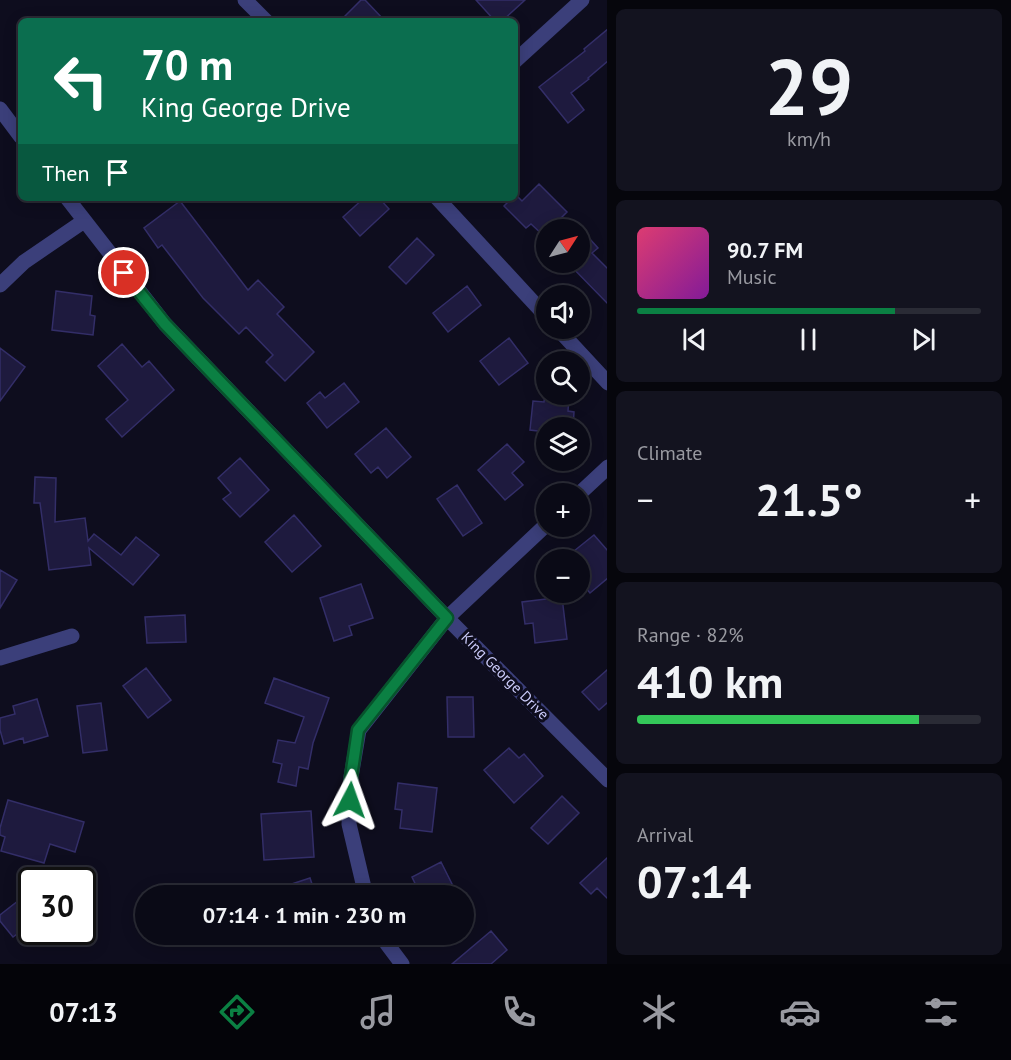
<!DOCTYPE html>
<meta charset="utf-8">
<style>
:root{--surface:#0a0a16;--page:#13131f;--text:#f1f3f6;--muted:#999aa1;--line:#2a2b35;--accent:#0b8043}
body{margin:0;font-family:"PT Sans",sans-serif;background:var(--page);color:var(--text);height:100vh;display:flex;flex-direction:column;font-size:22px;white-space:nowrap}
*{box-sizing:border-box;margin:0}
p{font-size:20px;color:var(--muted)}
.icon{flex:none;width:33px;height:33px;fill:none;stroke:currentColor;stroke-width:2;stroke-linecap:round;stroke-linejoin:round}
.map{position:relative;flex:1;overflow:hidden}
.panel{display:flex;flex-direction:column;gap:9px;padding:9px;background:#06060c;width:404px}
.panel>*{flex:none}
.hud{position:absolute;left:18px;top:18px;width:500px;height:183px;border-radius:9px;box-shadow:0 3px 15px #0003,0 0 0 2px var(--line);background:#0b6e4f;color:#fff;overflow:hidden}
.needle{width:39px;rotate:54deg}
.controls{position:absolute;left:536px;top:219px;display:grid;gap:12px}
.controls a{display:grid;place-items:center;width:54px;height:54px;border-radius:50%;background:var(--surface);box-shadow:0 3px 15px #0003,0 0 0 2px var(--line);font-size:30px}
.speed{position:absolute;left:18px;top:867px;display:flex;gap:12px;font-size:30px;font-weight:700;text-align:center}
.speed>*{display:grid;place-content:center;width:78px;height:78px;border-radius:50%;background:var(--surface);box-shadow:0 3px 15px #0003,0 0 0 2px var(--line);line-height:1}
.speed .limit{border:3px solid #111;border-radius:9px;background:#fff;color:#111}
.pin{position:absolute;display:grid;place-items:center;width:51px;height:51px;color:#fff;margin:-26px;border:3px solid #fff;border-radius:50%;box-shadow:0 2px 6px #0007}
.me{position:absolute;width:66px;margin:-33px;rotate:4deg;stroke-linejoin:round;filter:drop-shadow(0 0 4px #0008)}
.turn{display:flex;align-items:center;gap:21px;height:126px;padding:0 24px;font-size:27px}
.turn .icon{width:78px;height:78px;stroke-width:2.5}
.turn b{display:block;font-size:42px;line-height:51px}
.then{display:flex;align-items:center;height:57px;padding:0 24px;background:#0003;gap:12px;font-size:22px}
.big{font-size:45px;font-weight:600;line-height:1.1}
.panel .tile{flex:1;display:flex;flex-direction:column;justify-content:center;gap:9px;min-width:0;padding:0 21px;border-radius:9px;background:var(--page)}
.panel .dial{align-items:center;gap:0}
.dial b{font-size:78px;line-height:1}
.song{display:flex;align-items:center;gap:18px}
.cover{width:72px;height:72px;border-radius:9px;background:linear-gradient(135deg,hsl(340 70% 55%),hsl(290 70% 35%))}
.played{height:6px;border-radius:3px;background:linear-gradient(90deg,var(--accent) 75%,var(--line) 75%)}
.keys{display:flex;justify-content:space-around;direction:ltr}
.heat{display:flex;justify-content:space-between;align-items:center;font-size:33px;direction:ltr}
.charge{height:9px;border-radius:4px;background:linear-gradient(90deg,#34c759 82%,var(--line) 0)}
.trip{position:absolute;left:135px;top:885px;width:339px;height:60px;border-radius:30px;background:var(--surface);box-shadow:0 3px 15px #0003,0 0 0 2px var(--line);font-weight:600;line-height:60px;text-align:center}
.tab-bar{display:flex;height:96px;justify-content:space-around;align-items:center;background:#040409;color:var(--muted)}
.tab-bar .icon{width:42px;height:42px}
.tab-bar .selected{color:var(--accent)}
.tab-bar b{font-size:27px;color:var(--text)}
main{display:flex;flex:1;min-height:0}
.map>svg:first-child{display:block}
</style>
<main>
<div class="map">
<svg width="608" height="964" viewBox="0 0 608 964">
<rect width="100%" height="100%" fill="#0e0d1e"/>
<path fill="#1e1a3e" stroke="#332e68" stroke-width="1.5" d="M361 0H365L385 21H340Z
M476 0H525L502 21H495Z
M608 29V61L588 78 589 79 571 93 584 110 568 123 539 87 585 51 584 49Z
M539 184 567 212 549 230H546V233L543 235 531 224 526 228 504 206 512 198H514L516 195 522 201Z
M364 198H379L389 209 360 236 343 217Z
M180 201 248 290 258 280 284 307 277 314 314 352 285 381 266 362 273 355 246 327 239 334 203 298 162 245 158 248 144 228Z
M579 227 598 248 592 253 608 269V304L567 262H579Z
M417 238 434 255 406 284 389 267Z
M467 286 481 305 448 332 433 313Z
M56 291 92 296 90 315 95 316 93 335 52 330Z
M509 338 528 363 499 385 480 361Z
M122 344 142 367 149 361 174 390 122 437 106 419 128 400 98 366Z
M0 348 25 367 0 401Z
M344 383 359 402 327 428 307 403 320 392 325 398Z
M545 394 569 397 568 411 574 412 573 428H546V432L530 430 533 401 544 402Z
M386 428 411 457 387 478 378 467 371 473 355 454Z
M507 444 524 462 512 473 523 485 505 500 478 470Z
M240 458 269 490 240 517 223 499 231 493 218 478Z
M35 477 56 478 55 522 85 518 88 541 94 534 121 555 136 537 159 555 133 585 89 548 91 565 49 570 40 503H34Z
M457 485 482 523 463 536 437 499Z
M294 515 321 546 292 572 265 542Z
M594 535 608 551V578L590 593 579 580V557L574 551Z
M0 570 17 580 0 608Z
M361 584 373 618 349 626 352 635 334 641 320 598Z
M562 597 567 639 535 643 533 623 525 624 522 602Z
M185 615 186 642 147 643 145 617Z
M146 668 171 700 148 718 123 686Z
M608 669V702L599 710 582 692Z
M274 678 329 698 313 743 308 769 299 767 296 786 278 782 282 764 273 762 278 740 295 743 304 717 265 703Z
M447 697H473L474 737H448Z
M37 699 48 736 24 743 23 738 4 744 0 730V718L15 714 13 706Z
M101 703 107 750 83 753 77 706Z
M509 748 519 758 524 754 543 776 514 803 484 770Z
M398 783 437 788 432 832 400 828 402 810 395 809Z
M562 796 579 813 548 844 531 828Z
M8 800 84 822 75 852 50 844 44 863 1 851 5 837 0 835V828Z
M311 811 314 857 264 860 261 814Z
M608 857V899L597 888 591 894 580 883Z
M441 862 452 884 429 896H421L412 877Z
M310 878 316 896H267V892Z
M32 890V923L13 937 0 921V915Z
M491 931 507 950 491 964H452Z"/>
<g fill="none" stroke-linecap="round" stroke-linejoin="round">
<path stroke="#3b3f7a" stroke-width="15" d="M245 0 266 21
M514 62 582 0
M0 109 21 137
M67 198 165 324 447 618 608 780
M437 198 546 316
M0 285 24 262 84 221
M557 328 608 383
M579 494 608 467
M0 658 72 636
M366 896 349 824 351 777 359 730 447 618 546 525
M383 934 387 944 402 964"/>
</g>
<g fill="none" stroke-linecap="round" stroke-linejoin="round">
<defs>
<path id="route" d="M124 273 165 324 447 618 358 730 351 777 350 800"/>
</defs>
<use href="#route" stroke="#07532c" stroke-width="15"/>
<use href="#route" stroke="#0b8043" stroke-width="10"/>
</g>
<g text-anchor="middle" stroke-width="6" stroke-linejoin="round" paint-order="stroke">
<g font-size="15" fill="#cdcdfc" stroke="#0e0d1e">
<text transform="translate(505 676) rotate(45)" y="5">King George Drive</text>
</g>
</g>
</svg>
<div class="controls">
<a><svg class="needle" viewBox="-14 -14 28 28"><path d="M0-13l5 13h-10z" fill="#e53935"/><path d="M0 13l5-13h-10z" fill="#999aa1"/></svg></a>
<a><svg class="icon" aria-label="sound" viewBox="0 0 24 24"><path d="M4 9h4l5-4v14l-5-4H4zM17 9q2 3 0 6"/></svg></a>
<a><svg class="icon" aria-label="search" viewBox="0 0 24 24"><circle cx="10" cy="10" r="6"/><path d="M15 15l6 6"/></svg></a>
<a><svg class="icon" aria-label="layers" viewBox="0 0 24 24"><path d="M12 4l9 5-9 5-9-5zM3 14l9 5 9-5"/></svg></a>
<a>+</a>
<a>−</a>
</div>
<div class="speed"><div class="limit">30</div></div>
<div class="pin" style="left:124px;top:273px;background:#d93025"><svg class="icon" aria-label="arrive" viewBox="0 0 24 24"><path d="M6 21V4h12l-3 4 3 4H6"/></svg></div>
<svg class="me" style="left:350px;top:800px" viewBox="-20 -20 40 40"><path d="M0-17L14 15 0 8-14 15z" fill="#0b8043" stroke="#fff" stroke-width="4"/></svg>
<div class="trip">07:14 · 1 min · 230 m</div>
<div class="hud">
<div class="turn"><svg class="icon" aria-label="left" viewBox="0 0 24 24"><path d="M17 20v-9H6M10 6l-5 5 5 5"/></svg><div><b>70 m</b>King George Drive</div></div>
<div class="then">Then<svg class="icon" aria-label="arrive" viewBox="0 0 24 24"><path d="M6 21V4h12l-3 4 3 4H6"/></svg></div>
</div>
</div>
<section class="panel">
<div class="tile dial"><b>29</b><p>km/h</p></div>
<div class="tile">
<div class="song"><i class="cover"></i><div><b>90.7 FM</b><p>Music</p></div></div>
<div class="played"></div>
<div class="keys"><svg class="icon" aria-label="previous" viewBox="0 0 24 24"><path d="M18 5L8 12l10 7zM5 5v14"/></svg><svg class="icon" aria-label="pause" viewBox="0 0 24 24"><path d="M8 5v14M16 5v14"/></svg><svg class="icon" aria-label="next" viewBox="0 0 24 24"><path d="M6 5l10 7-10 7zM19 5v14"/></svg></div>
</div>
<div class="tile"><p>Climate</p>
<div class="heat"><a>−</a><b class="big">21.5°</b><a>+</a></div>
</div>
<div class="tile"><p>Range · 82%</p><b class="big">410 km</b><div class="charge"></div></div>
<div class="tile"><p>Arrival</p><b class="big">07:14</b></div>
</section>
</main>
<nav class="tab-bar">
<b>07:13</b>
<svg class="icon selected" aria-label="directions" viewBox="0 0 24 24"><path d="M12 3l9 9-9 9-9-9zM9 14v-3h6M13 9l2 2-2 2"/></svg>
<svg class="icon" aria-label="music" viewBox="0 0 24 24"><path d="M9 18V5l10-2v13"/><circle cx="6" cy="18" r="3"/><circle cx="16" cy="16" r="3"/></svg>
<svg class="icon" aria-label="phone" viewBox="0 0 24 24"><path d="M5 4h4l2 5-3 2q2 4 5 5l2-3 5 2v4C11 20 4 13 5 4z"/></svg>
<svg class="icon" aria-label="climate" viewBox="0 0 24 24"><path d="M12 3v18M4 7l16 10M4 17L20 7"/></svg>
<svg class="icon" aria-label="car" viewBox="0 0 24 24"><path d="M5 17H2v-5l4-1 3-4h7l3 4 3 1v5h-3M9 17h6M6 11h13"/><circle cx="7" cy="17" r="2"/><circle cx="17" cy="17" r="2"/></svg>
<svg class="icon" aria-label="filters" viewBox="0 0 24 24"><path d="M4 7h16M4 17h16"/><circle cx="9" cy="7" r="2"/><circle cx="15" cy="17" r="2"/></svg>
</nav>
